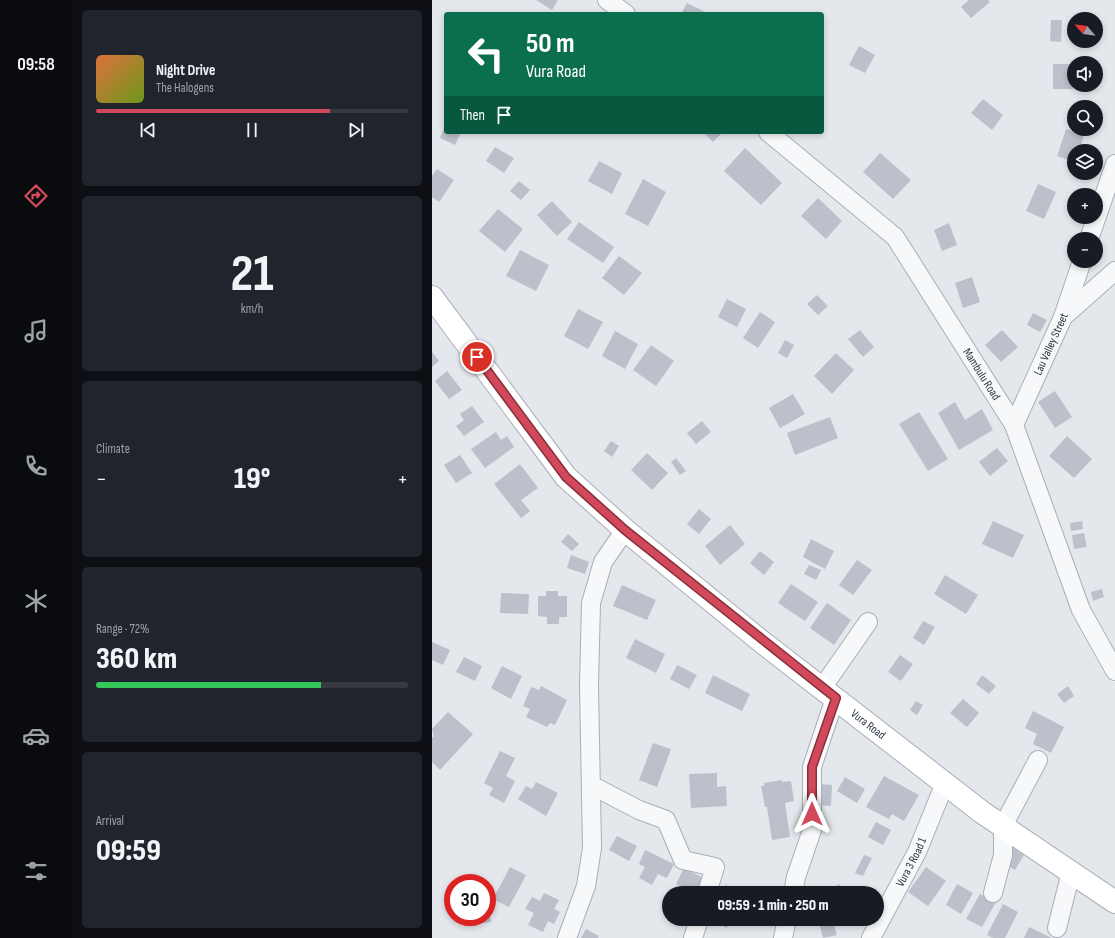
<!DOCTYPE html>
<meta charset="utf-8">
<style>
:root{--surface:#171b24;--page:#20242c;--text:#f1f3f6;--muted:#9ea1a6;--line:#363941;--accent:#d1495b}
body{margin:0;font-family:"Sofia Sans Condensed",sans-serif;background:var(--page);color:var(--text);height:100vh;display:flex;flex-direction:column;font-size:15px;white-space:nowrap}
*{box-sizing:border-box;margin:0}
p{font-size:13px;color:var(--muted)}
.icon{flex:none;width:22px;height:22px;fill:none;stroke:currentColor;stroke-width:2;stroke-linecap:round;stroke-linejoin:round}
.map{position:relative;flex:1;overflow:hidden}
.side{display:flex;flex-direction:column;gap:10px;padding:10px;background:#0d0f14;width:360px}
.side>*{flex:none}
.guide{position:absolute;left:12px;top:12px;width:380px;height:122px;border-radius:4px;box-shadow:0 2px 6px #0003;background:#0b6e4f;color:#fff;overflow:hidden}
.needle{width:26px;rotate:298deg}
.controls{position:absolute;left:635px;top:12px;display:grid;gap:8px}
.controls a{display:grid;place-items:center;width:36px;height:36px;border-radius:50%;background:var(--surface);box-shadow:0 2px 6px #0003;font-size:20px}
.speed{position:absolute;left:12px;top:874px;display:flex;gap:8px;font-size:20px;font-weight:700;text-align:center}
.speed>*{display:grid;place-content:center;width:52px;height:52px;border-radius:50%;background:var(--surface);box-shadow:0 2px 6px #0003;line-height:1}
.speed .limit{border:6px solid #d22;background:#fff;color:#111}
.pin{position:absolute;display:grid;place-items:center;width:34px;height:34px;color:#fff;margin:-17px;border:2px solid #fff;border-radius:50%;box-shadow:0 1px 4px #0007}
.me{position:absolute;width:44px;margin:-22px;rotate:0deg;stroke-linejoin:round;filter:drop-shadow(0 0 3px #0008)}
.turn{display:flex;align-items:center;gap:14px;height:84px;padding:0 16px;font-size:18px}
.turn .icon{width:52px;height:52px;stroke-width:2.5}
.turn b{display:block;font-size:28px;line-height:34px}
.then{display:flex;align-items:center;height:38px;padding:0 16px;background:#0003;gap:8px;font-size:15px}
.big{font-size:30px;font-weight:800;line-height:1.1}
.side .tile{flex:1;display:flex;flex-direction:column;justify-content:center;gap:6px;min-width:0;padding:0 14px;border-radius:6px;background:var(--page)}
.side .dial{align-items:center;gap:0}
.dial b{font-size:52px;line-height:1}
.song{display:flex;align-items:center;gap:12px}
.cover{width:48px;height:48px;border-radius:6px;background:linear-gradient(135deg,hsl(20 70% 55%),hsl(80 70% 35%))}
.played{height:4px;border-radius:2px;background:linear-gradient(90deg,var(--accent) 75%,var(--line) 75%)}
.keys{display:flex;justify-content:space-around;direction:ltr}
.heat{display:flex;justify-content:space-between;align-items:center;font-size:22px;direction:ltr}
.charge{height:6px;border-radius:3px;background:linear-gradient(90deg,#34c759 72%,var(--line) 0)}
.trip{position:absolute;left:230px;top:886px;width:222px;height:40px;border-radius:20px;background:var(--surface);box-shadow:0 2px 6px #0003;font-weight:800;line-height:40px;text-align:center}
main{display:flex;flex:1;min-height:0}
.tabs{display:flex;flex-direction:column;width:72px;justify-content:space-around;align-items:center;background:#090b0e;color:var(--muted)}
.tabs .icon{width:28px;height:28px}
.tabs .active{color:var(--accent)}
.tabs b{font-size:18px;color:var(--text)}
.map>svg:first-child{display:block}
</style>
<main>
<nav class="tabs">
<b>09:58</b>
<svg class="icon active" aria-label="directions" viewBox="0 0 24 24"><path d="M12 3l9 9-9 9-9-9zM9 14v-3h6M13 9l2 2-2 2"/></svg>
<svg class="icon" aria-label="music" viewBox="0 0 24 24"><path d="M9 18V5l10-2v13"/><circle cx="6" cy="18" r="3"/><circle cx="16" cy="16" r="3"/></svg>
<svg class="icon" aria-label="phone" viewBox="0 0 24 24"><path d="M5 4h4l2 5-3 2q2 4 5 5l2-3 5 2v4C11 20 4 13 5 4z"/></svg>
<svg class="icon" aria-label="climate" viewBox="0 0 24 24"><path d="M12 3v18M4 7l16 10M4 17L20 7"/></svg>
<svg class="icon" aria-label="car" viewBox="0 0 24 24"><path d="M5 17H2v-5l4-1 3-4h7l3 4 3 1v5h-3M9 17h6M6 11h13"/><circle cx="7" cy="17" r="2"/><circle cx="17" cy="17" r="2"/></svg>
<svg class="icon" aria-label="filters" viewBox="0 0 24 24"><path d="M4 7h16M4 17h16"/><circle cx="9" cy="7" r="2"/><circle cx="15" cy="17" r="2"/></svg>
</nav>
<section class="side">
<div class="tile">
<div class="song"><i class="cover"></i><div><b>Night Drive</b><p>The Halogens</p></div></div>
<div class="played"></div>
<div class="keys"><svg class="icon" aria-label="previous" viewBox="0 0 24 24"><path d="M18 5L8 12l10 7zM5 5v14"/></svg><svg class="icon" aria-label="pause" viewBox="0 0 24 24"><path d="M8 5v14M16 5v14"/></svg><svg class="icon" aria-label="next" viewBox="0 0 24 24"><path d="M6 5l10 7-10 7zM19 5v14"/></svg></div>
</div>
<div class="tile dial"><b>21</b><p>km/h</p></div>
<div class="tile"><p>Climate</p>
<div class="heat"><a>−</a><b class="big">19°</b><a>+</a></div>
</div>
<div class="tile"><p>Range · 72%</p><b class="big">360 km</b><div class="charge"></div></div>
<div class="tile"><p>Arrival</p><b class="big">09:59</b></div>
</section>
<div class="map">
<svg width="683" height="938" viewBox="0 0 683 938">
<rect width="100%" height="100%" fill="#e4e7ec"/>
<path fill="#bbc0ca" d="M104 0H126L120 10Z
M537 0H556L558 2 539 18 529 7Z
M255 3 277 14H249Z
M619 20H630L629 42 618 41Z
M427 46 443 55 433 73 417 65Z
M621 64H640L641 89H621Z
M551 99 571 115 560 130 539 113Z
M14 124V132H29L23 145 8 138Z
M634 129 652 135 647 151H642V162L625 156Z
M271 132H291L281 142Z
M63 147 82 158 72 173 54 161Z
M313 148 350 183 329 205 292 171Z
M448 153 479 180 461 199 431 172Z
M167 161 190 173 180 194 156 181Z
M5 169 22 180 7 202 0 197V176Z
M211 179 234 192 216 226 193 214Z
M87 181 98 190 89 200 78 191Z
M606 184 624 192 612 219 594 211Z
M386 198 410 221 394 239 369 216Z
M120 201 140 222 125 236 105 215Z
M66 209 91 229 73 252 47 231Z
M147 222 182 247 171 263 135 239Z
M517 223 525 245 510 251 502 230Z
M88 250 117 265 104 291 74 276Z
M187 256 210 273 192 295 170 278Z
M540 277 548 302 531 308 523 283Z
M385 295 396 306 386 315 375 304Z
M295 299 314 309 305 327 286 317Z
M146 309 171 322 156 349 132 336Z
M328 312 343 322 326 348 311 338Z
M601 313 615 320 608 332 595 325Z
M428 330 442 347 431 357 416 339Z
M570 330 586 347 569 362 553 345Z
M183 331 206 344 193 369 170 356Z
M353 340 362 345 355 358 346 353Z
M219 345 242 361 224 386 201 370Z
M0 352 7 361 0 367Z
M404 353 422 370 400 394 382 376Z
M15 371 30 390 17 399 3 381Z
M623 391 640 417 623 428 606 402Z
M361 394 373 414 348 428 337 408Z
M523 402 533 420 550 409 561 430 527 450 506 413Z
M40 406 52 422 32 436 24 426 32 420 28 414Z
M487 412 516 459 496 471 467 424Z
M398 417 406 438 363 455 355 433Z
M270 421 279 432 264 444 255 433Z
M64 432 69 440 75 436 82 447 53 468 39 449Z
M635 436 660 459 642 478 617 456Z
M179 441 187 446 180 457 172 451Z
M565 448 576 461 558 476 547 462Z
M215 453 236 473 220 490 199 470Z
M28 455 40 473 24 483 12 465Z
M244 458 254 471 248 475 239 462Z
M88 464 106 488 89 500 98 511 89 518 62 484Z
M267 509 279 519 267 534 255 524Z
M561 521 592 535 581 558 550 544Z
M650 521 651 529 639 531 638 523Z
M298 525 313 544 288 565 273 546Z
M652 533 655 547 642 549 640 535Z
M136 534 147 544 140 551 129 542Z
M379 539 402 551 393 569 371 557Z
M328 551 342 562 332 575 318 563Z
M139 555 157 562 153 574 135 568Z
M425 560 440 570 421 595 407 585Z
M377 565 389 570 384 580 372 574Z
M513 575 546 595 534 614 502 594Z
M359 584 386 602 373 621 346 603Z
M190 585 224 600 215 620 181 606Z
M670 589 672 597 661 601 659 592Z
M114 591H126V596H135V617H127V624H115V617L106 616V596H114Z
M69 593 97 594 96 614 68 613Z
M395 603 419 620 402 645 378 628Z
M491 621 503 627 492 645 481 638Z
M203 639 233 654 224 673 194 658Z
M0 642 18 650 11 665 0 660Z
M468 655 481 664 469 681 456 672Z
M32 657 50 666 43 681 24 672Z
M245 665 265 675 257 689 238 679Z
M70 666 90 676 79 699 59 688Z
M281 675 318 694 310 711 273 693Z
M550 675 564 686 557 694 544 684Z
M109 686 135 700 123 725 118 723 115 727 94 717 98 709 91 706 99 687 107 690Z
M636 686 642 696 632 703 625 694Z
M531 699 547 713 535 727 518 713Z
M484 701 491 705 485 715 478 710Z
M601 711 632 727 619 753 601 744 605 734 593 728Z
M16 712 41 734 8 770 0 762V738L2 736 0 729Z
M221 743 239 749 225 787 207 780Z
M68 751 83 758 74 776 83 781 72 803 57 795 61 788 52 783Z
M285 773V787L294 786 295 806 259 808 257 774Z
M452 776 487 795 472 821 460 814 457 819 434 807Z
M413 777 433 789 425 803 405 791Z
M350 780V782L359 781 362 801 353 803 358 837 340 840 335 807H333L329 786H332V783Z
M104 782 126 793 114 816 86 799 94 786 100 789Z
M385 784 400 785 399 806 383 805Z
M444 822 459 830 451 845 436 837Z
M185 836 205 846 197 861 177 850Z
M580 847 592 855 583 870 570 862Z
M213 850 242 864 235 878 226 874 220 885 207 878 213 867 207 864Z
M432 855 440 858 431 876 423 873Z
M78 867 94 875 77 907 61 899Z
M494 867 514 881 496 906 476 892Z
M252 868 273 879 266 893H261L244 884Z
M406 884 422 893H400Z
M525 884 541 893 529 914 514 905Z
M294 885 302 893H286Z
M112 893 127 900 122 909 128 912 122 924 116 921 111 932 96 925 102 913 93 909 100 897 108 901Z
M548 894 564 902 550 927 534 919Z
M571 904 586 912 573 938H561L555 935Z
M55 909H57L59 922 43 924 42 917H55Z
M285 919H303L294 928Z
M400 919 405 935 391 938 387 922Z
M597 927 620 938H592Z
M154 929 167 936 166 938H149Z"/>
<g fill="none" stroke-linecap="round" stroke-linejoin="round">
<defs>
<g id="street">
<path d="M175 0 194 14"/>
<path id="s1" d="M336 132 463 237 582 425 649 610 683 671"/>
<path d="M657 239 683 164"/>
<path d="M631 317 683 271"/>
<path id="s2" d="M582 425 631 317 650 261"/>
<path d="M390 688 436 622"/>
<path d="M159 785 207 810 234 820 251 860 283 867 275 893"/>
<path d="M361 893 364 877 380 830V767L403 698"/>
<path d="M561 893 571 855V826L606 760"/>
<path d="M625 928 639 872"/>
<path d="M135 938 154 886 160 848 157 685 159 603 171 562 193 530"/>
<path d="M261 938 267 919"/>
<path d="M351 938 355 919"/>
<path id="s3" d="M439 938 485 852 513 783"/>
</g>
<g id="secondary">
<path id="s4" d="M0 297 134 477 193 530 330 642 551 813 683 902"/>
</g>
</defs>
<use href="#street" stroke="#a9aeb7" stroke-width="20"/>
<use href="#secondary" stroke="#a9aeb7" stroke-width="24"/>
<use href="#street" stroke="#f7f8fa" stroke-width="18"/>
<use href="#secondary" stroke="#fff" stroke-width="22"/>
</g>
<g fill="none" stroke-linecap="round" stroke-linejoin="round">
<defs>
<path id="route" d="M45 357 134 477 193 530 404 698 380 767V814"/>
</defs>
<use href="#route" stroke="#882f3b" stroke-width="10"/>
<use href="#route" stroke="#d1495b" stroke-width="7"/>
</g>
<g text-anchor="middle" stroke-width="3.5" stroke-linejoin="round" paint-order="stroke">
<g font-size="12" fill="#2b3445" stroke="#f4f6f9">
<text dy="4" stroke="none"><textPath href="#s2" startOffset="89">Lau Valley Street</textPath></text>
<text dy="4" stroke="none"><textPath href="#s1" startOffset="327">Mambulu Road</textPath></text>
<text dy="4" stroke="none"><textPath href="#s4" startOffset="615">Vura Road</textPath></text>
<text dy="4" stroke="none"><textPath href="#s3" startOffset="86">Vura 3 Road 1</textPath></text>
</g>
</g>
</svg>
<div class="controls">
<a><svg class="needle" viewBox="-14 -14 28 28"><path d="M0-13l5 13h-10z" fill="#e53935"/><path d="M0 13l5-13h-10z" fill="#9ea1a6"/></svg></a>
<a><svg class="icon" aria-label="sound" viewBox="0 0 24 24"><path d="M4 9h4l5-4v14l-5-4H4zM17 9q2 3 0 6"/></svg></a>
<a><svg class="icon" aria-label="search" viewBox="0 0 24 24"><circle cx="10" cy="10" r="6"/><path d="M15 15l6 6"/></svg></a>
<a><svg class="icon" aria-label="layers" viewBox="0 0 24 24"><path d="M12 4l9 5-9 5-9-5zM3 14l9 5 9-5"/></svg></a>
<a>+</a>
<a>−</a>
</div>
<div class="speed"><div class="limit">30</div></div>
<div class="pin" style="left:45px;top:357px;background:#d93025"><svg class="icon" aria-label="arrive" viewBox="0 0 24 24"><path d="M6 21V4h12l-3 4 3 4H6"/></svg></div>
<svg class="me" style="left:380px;top:814px" viewBox="-20 -20 40 40"><path d="M0-17L14 15 0 8-14 15z" fill="#d1495b" stroke="#fff" stroke-width="4"/></svg>
<div class="trip">09:59 · 1 min · 250 m</div>
<div class="guide">
<div class="turn"><svg class="icon" aria-label="left" viewBox="0 0 24 24"><path d="M17 20v-9H6M10 6l-5 5 5 5"/></svg><div><b>50 m</b>Vura Road</div></div>
<div class="then">Then<svg class="icon" aria-label="arrive" viewBox="0 0 24 24"><path d="M6 21V4h12l-3 4 3 4H6"/></svg></div>
</div>
</div>
</main>
